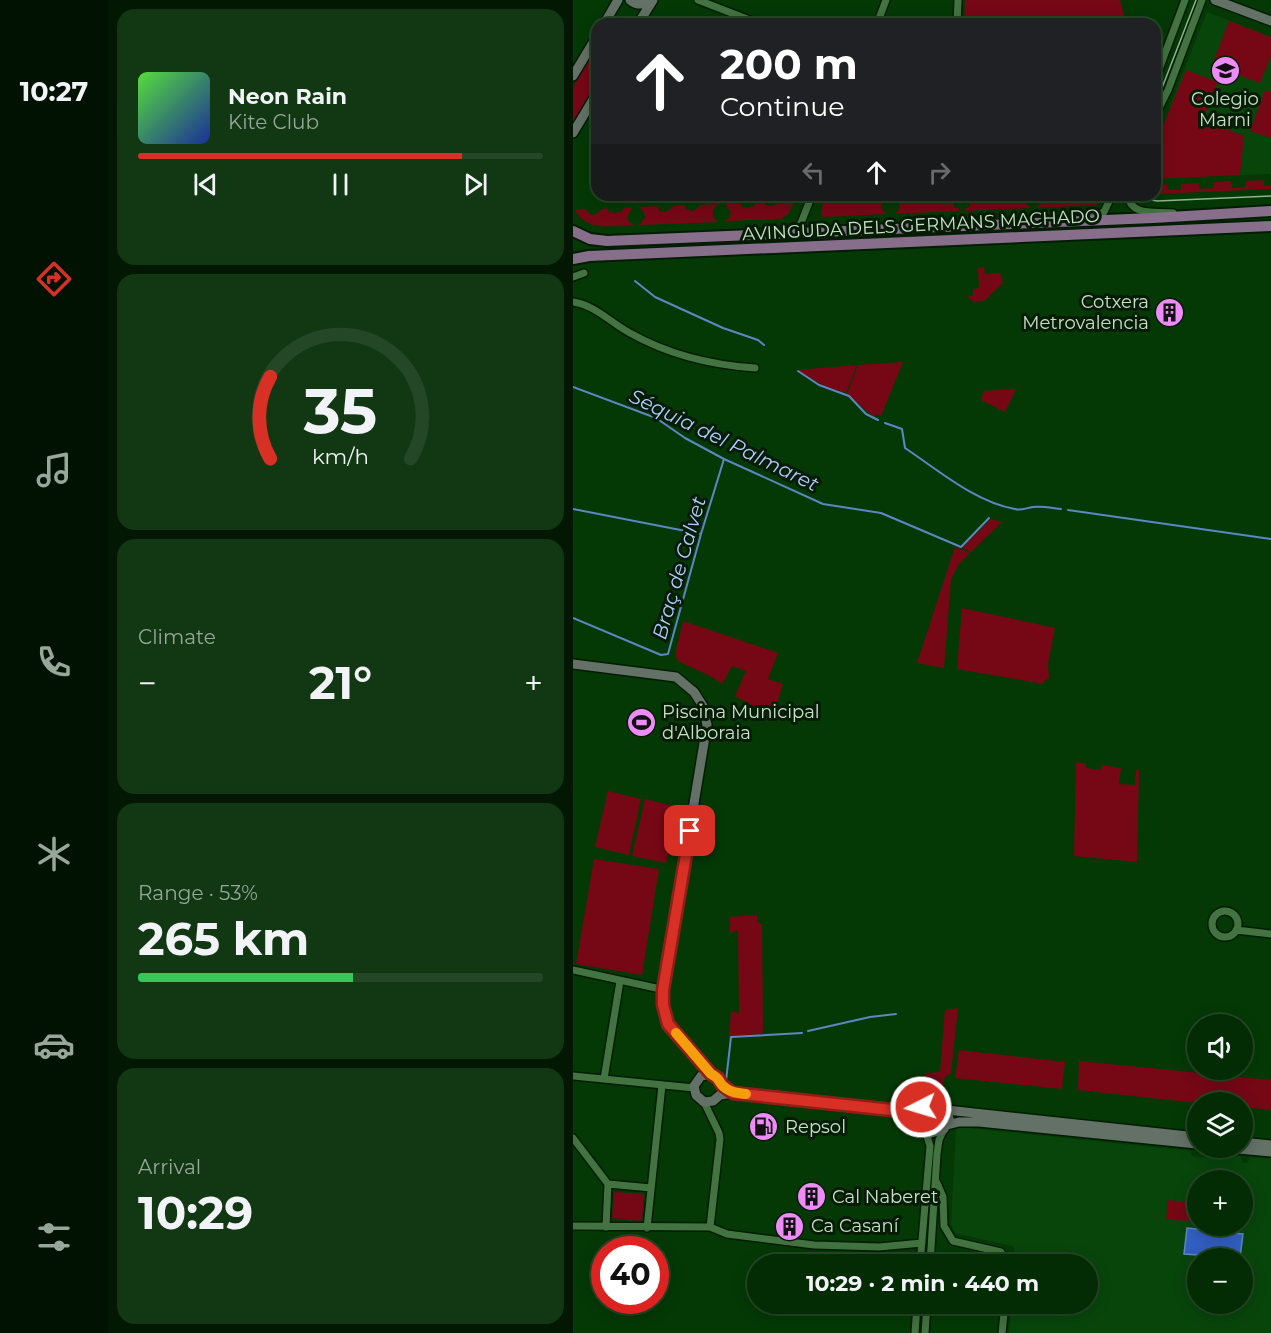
<!DOCTYPE html>
<meta charset="utf-8">
<style>
:root{--surface:#032b04;--page:#113713;--text:#f1f3f6;--muted:#97a79a;--line:#244726;--accent:#d93025}
body{margin:0;font-family:Montserrat,sans-serif;background:var(--page);color:var(--text);height:100vh;display:flex;flex-direction:column;font-size:22px;white-space:nowrap}
*{box-sizing:border-box;margin:0}
p{font-size:20px;color:var(--muted)}
.icon{flex:none;width:33px;height:33px;fill:none;stroke:currentColor;stroke-width:2;stroke-linecap:round;stroke-linejoin:round}
.map{position:relative;flex:1;overflow:hidden}
.drawer{display:flex;flex-direction:column;gap:9px;padding:9px;background:#021802;width:465px}
.drawer>*{flex:none}
.guide{position:absolute;left:18px;top:18px;width:570px;height:183px;border-radius:18px;box-shadow:0 3px 15px #0003,0 0 0 2px var(--line);background:#202124;color:#fff;overflow:hidden}
.controls{position:absolute;left:614px;top:1014px;display:grid;gap:12px}
.controls a{display:grid;place-items:center;width:66px;height:66px;border-radius:50%;background:var(--surface);box-shadow:0 3px 15px #0003,0 0 0 2px var(--line);font-size:30px}
.speed{position:absolute;left:18px;top:1236px;display:flex;gap:12px;font-size:30px;font-weight:700;text-align:center}
.speed>*{display:grid;place-content:center;width:78px;height:78px;border-radius:50%;background:var(--surface);box-shadow:0 3px 15px #0003,0 0 0 2px var(--line);line-height:1}
.speed .limit{border:9px solid #d22;background:#fff;color:#111}
.pin{position:absolute;display:grid;place-items:center;width:51px;height:51px;color:#fff;margin:-26px;border-radius:12px;box-shadow:0 3px 9px #0006}
.me{position:absolute;width:66px;margin:-33px;rotate:265deg;stroke-linejoin:round;filter:drop-shadow(0 0 4px #0008)}
.turn{display:flex;align-items:center;gap:21px;height:126px;padding:0 30px;font-size:27px}
.turn .icon{width:78px;height:78px;stroke-width:2.5}
.turn b{display:block;font-size:42px;line-height:51px}
.lanes{display:flex;align-items:center;height:57px;padding:0 30px;background:#0003;justify-content:center;gap:30px;direction:ltr}
.lanes .off{opacity:.35}
.big{font-size:45px;font-weight:700;line-height:1.1}
.drawer .tile{flex:1;display:flex;flex-direction:column;justify-content:center;gap:9px;min-width:0;padding:0 21px;border-radius:18px;background:var(--page)}
.drawer .dial{align-items:center;gap:0}
.dial svg{height:156px;overflow:visible;fill:none;stroke:var(--line);stroke-width:7;stroke-linecap:round;text-anchor:middle}
.dial text{fill:var(--text);stroke:none}
.song{display:flex;align-items:center;gap:18px}
.cover{width:72px;height:72px;border-radius:9px;background:linear-gradient(135deg,hsl(110 70% 55%),hsl(230 70% 35%))}
.played{height:6px;border-radius:3px;background:linear-gradient(90deg,var(--accent) 80%,var(--line) 80%)}
.keys{display:flex;justify-content:space-around;direction:ltr}
.heat{display:flex;justify-content:space-between;align-items:center;font-size:33px;direction:ltr}
.charge{height:9px;border-radius:4px;background:linear-gradient(90deg,#34c759 53%,var(--line) 0)}
.trip{position:absolute;left:174px;top:1254px;width:351px;height:60px;border-radius:30px;background:var(--surface);box-shadow:0 3px 15px #0003,0 0 0 2px var(--line);font-weight:700;line-height:60px;text-align:center}
main{display:flex;flex:1;min-height:0}
.tabs{display:flex;flex-direction:column;width:108px;justify-content:space-around;align-items:center;background:#011102;color:var(--muted)}
.tabs .icon{width:42px;height:42px}
.tabs .current{color:var(--accent)}
.tabs b{font-size:27px;color:var(--text)}
.map>svg:first-child{display:block}
</style>
<main>
<nav class="tabs">
<b>10:27</b>
<svg class="icon current" aria-label="directions" viewBox="0 0 24 24"><path d="M12 3l9 9-9 9-9-9zM9 14v-3h6M13 9l2 2-2 2"/></svg>
<svg class="icon" aria-label="music" viewBox="0 0 24 24"><path d="M9 18V5l10-2v13"/><circle cx="6" cy="18" r="3"/><circle cx="16" cy="16" r="3"/></svg>
<svg class="icon" aria-label="phone" viewBox="0 0 24 24"><path d="M5 4h4l2 5-3 2q2 4 5 5l2-3 5 2v4C11 20 4 13 5 4z"/></svg>
<svg class="icon" aria-label="climate" viewBox="0 0 24 24"><path d="M12 3v18M4 7l16 10M4 17L20 7"/></svg>
<svg class="icon" aria-label="car" viewBox="0 0 24 24"><path d="M5 17H2v-5l4-1 3-4h7l3 4 3 1v5h-3M9 17h6M6 11h13"/><circle cx="7" cy="17" r="2"/><circle cx="17" cy="17" r="2"/></svg>
<svg class="icon" aria-label="filters" viewBox="0 0 24 24"><path d="M4 7h16M4 17h16"/><circle cx="9" cy="7" r="2"/><circle cx="15" cy="17" r="2"/></svg>
</nav>
<section class="drawer">
<div class="tile">
<div class="song"><i class="cover"></i><div><b>Neon Rain</b><p>Kite Club</p></div></div>
<div class="played"></div>
<div class="keys"><svg class="icon" aria-label="previous" viewBox="0 0 24 24"><path d="M18 5L8 12l10 7zM5 5v14"/></svg><svg class="icon" aria-label="pause" viewBox="0 0 24 24"><path d="M8 5v14M16 5v14"/></svg><svg class="icon" aria-label="next" viewBox="0 0 24 24"><path d="M6 5l10 7-10 7zM19 5v14"/></svg></div>
</div>
<div class="tile dial"><svg viewBox="0 0 100 80">
<path d="M14 69A42 42 0 1 1 86 69"/>
<path d="M14 69A42 42 0 0 1 14 27" stroke="#d93025"/>
<text x="50" y="56" font-size="32" font-weight="700">35</text>
<text x="50" y="72" font-size="11">km/h</text>
</svg></div>
<div class="tile"><p>Climate</p>
<div class="heat"><a>−</a><b class="big">21°</b><a>+</a></div>
</div>
<div class="tile"><p>Range · 53%</p><b class="big">265 km</b><div class="charge"></div></div>
<div class="tile"><p>Arrival</p><b class="big">10:29</b></div>
</section>
<div class="map">
<svg width="698" height="1333" viewBox="0 0 698 1333">
<rect width="100%" height="100%" fill="#043906"/>
<path fill="#08450b" fill-rule="evenodd" d="M634 12 698 37V174L667 175 670 136 596 108Z
M386 1127 618 1151 619 1156 630 1158 633 1156 646 1157 651 1154 668 1156 669 1162 674 1163 677 1157 698 1159V1333H436L438 1308 482 1313 484 1304H514V1264H489V1258L441 1253V1248L439 1246 382 1233 378 1224 383 1130ZM624 1180H669V1226H624ZM624 1258H669V1304H624Z"/>
<path fill="#760816" d="M392 0H547L553 24H391Z
M656 21 698 37V56L687 83 639 65Z
M24 46V83L0 124V87Z
M613 70 645 82 630 120 671 136 667 175 582 179V145Z
M692 90 698 92V138L677 131Z
M691 180V186H698V189L582 194V185L594 184 595 190H608V184L626 183 627 189 640 188 641 182 658 181 659 188 672 187 673 181Z
M350 195H353L354 198 358 200 366 199 368 195H386V197H381V208H386V211L321 214 325 211 327 206 320 196H334L336 199 342 201 348 199Z
M392 195H406L413 198 420 195 432 197 452 195V203L458 208 392 211V208L397 207V197H392Z
M468 195H527L526 202 523 205 463 208 469 202Z
M314 196 308 206 310 211 314 214 251 217 248 215C249 200 253 199 266 198L269 203H276L282 198H286L288 201 294 203 300 201 302 197Z
M206 201 221 202 215 214 208 219 152 221 156 218 158 213 152 203H167L169 207 175 208 181 206 183 202H190L194 206H201Z
M145 204C139 210 137 217 146 222L66 225 72 218 71 212 66 207 84 206 87 211C94 213 97 210 100 206L111 205 113 209 119 211 125 208 127 205Z
M60 207 54 217 56 222 61 225C39 226 14 232 2 210L13 209 16 214C22 216 25 213 29 209L34 208 36 212 43 213 49 211 50 208Z
M411 267 412 274 427 273 430 283 411 301 401 302 396 299 395 293 396 296H400V289L406 288 405 268Z
M330 362 308 416 303 414 301 417 274 394 285 365Z
M284 365 273 393 251 386 224 370Z
M443 389 432 412 408 400 411 391Z
M418 519 429 522 398 552 389 548Z
M382 547 397 553 386 564 378 579 371 668 344 663Z
M389 608 482 628 475 664 476 678 471 681V684L384 669Z
M110 621 205 653 195 679 210 684 200 717 162 696 173 671 159 666 149 684 139 677 105 661 103 656V651Z
M503 762 513 764V768L527 770 529 765 548 768 546 784 562 785 563 770H566L564 862 501 856Z
M35 791 68 799 56 855 22 847Z
M72 799 105 807 93 863 59 856Z
M21 859 86 869 69 975 3 964Z
M184 915V923L189 924 190 1034 156 1036 158 1011 166 1013 165 930 157 933V917Z
M385 1008 378 1073 372 1077 369 1089 365 1093 350 1094 352 1073 367 1072 372 1010Z
M386 1050 492 1062 489 1089 382 1078Z
M506 1061 698 1080V1110L669 1107V1102L624 1103 505 1090Z
M41 1192 71 1194 69 1221 39 1218Z
M595 1200 624 1203V1222L593 1219Z"/>
<path fill="#325fc1" stroke="#5e86c2" stroke-width="1.5" d="M614 1228 670 1234 667 1258 611 1254Z"/>
<g fill="none" stroke-linecap="round" stroke-linejoin="round">
<path stroke="#5e86c2" stroke-width="2" d="M62 281 82 297 150 328 185 340 191 345
M225 371 246 385 276 396 293 414 305 420
M0 387 83 418 112 438 151 459 250 504 308 513 388 547 416 518
M312 423 329 429 332 448C365 470 402 502 442 509 448 511 453 508 460 507 469 506 479 508 488 509
M0 509 128 534
M495 510 698 539
M0 618 88 655 95 654 128 534 151 459
M235 1031 297 1017 323 1014
M153 1081 158 1037 229 1033"/>
<defs>
<path id="street" d="M125 0 187 24
M304 24 313 0
M384 24 385 0
M582 80 612 0
M582 116 595 90 629 0
M554 195C559 217 581 211 600 213
M518 217 531 212 539 195
M219 232 228 223 239 195
M0 277 11 273
M0 302C22 305 38 323 57 333 96 355 138 365 182 368
M639 924a13 13 0 1 1 26 0a13 13 0 1 1-26 0Z
M663 930 698 934
M0 970 83 988
M0 1076 121 1088
M31 1079 47 981
M131 1102 146 1133 147 1139 137 1227
M0 1138 35 1184 33 1227
M364 1183 370 1197 371 1226 380 1241 428 1252 433 1264
M35 1184 78 1188
M0 1226 137 1227 154 1234 241 1245 306 1247 349 1243
M74 1228 89 1085
M347 1264 357 1146 352 1130
M357 1264 364 1154 366 1140 371 1129
M342 1333 344 1304
M352 1333 354 1304
M429 1333 432 1304"/>
<path id="secondary" d="M57 0C64 6 71 5 79 1
M642 0 698 21
M31 24 45 0
M65 24 80 0
M0 76 24 36
M0 133 24 93
M0 664 103 677 121 692 130 706 134 725 90 990V1005L95 1024 138 1074 145 1078 149 1085 160 1093
M138 1074 128 1076 121 1086 123 1095 131 1102 140 1101 147 1095 160 1093 328 1111C333 1110 339 1109 344 1108 356 1105 361 1097 373 1108L376 1119 371 1129 358 1133 349 1128 345 1120 328 1111
M374 1110 624 1137
M374 1125 386 1122H406L624 1144
M669 1142 698 1145
M655 1148 698 1152"/>
<path id="primary" d="M0 231 17 239 34 241 580 218 698 211
M0 259 16 256 698 226"/>
</defs>
<use href="#street" stroke="#031c04" stroke-width="10"/>
<use href="#secondary" stroke="#031c04" stroke-width="12"/>
<use href="#primary" stroke="#031c04" stroke-width="14"/>
<use href="#street" stroke="#427340" stroke-width="7"/>
<use href="#secondary" stroke="#647166" stroke-width="9"/>
<use href="#primary" stroke="#876e8b" stroke-width="10"/>
<path stroke="#91b290" stroke-width="1.5" d="M582 106 623 0
M568 195 573 199 584 201 698 196"/>
</g>
<g fill="none" stroke-linecap="round" stroke-linejoin="round">
<defs>
<path id="route" d="M117 831 90 990V1005L95 1024 138 1074 145 1078 149 1085 160 1093 328 1111 348 1107"/>
</defs>
<use href="#route" stroke="#8d1f18" stroke-width="15"/>
<use href="#route" stroke="#d93025" stroke-width="10"/>
<path stroke="#f59e0b" stroke-width="10" d="M103 1033 138 1074C145 1077 145 1080 149 1085 155 1092 164 1093 173 1094"/>
</g>
<defs>
<symbol id="school-disc" viewBox="-11 -11 22 22"><circle r="9.5" fill="#ed8cf9" stroke="#071c07"/><path d="M0-5L7-2L0 1L-7-2ZM-4 1L0 2.5L4 1V4Q0 6-4 4Z" fill="#111"/></symbol>
<symbol id="building-disc" viewBox="-11 -11 22 22"><circle r="9.5" fill="#ed8cf9" stroke="#071c07"/><path d="M-4-6H4V6H1V3H-1V6H-4ZM-2.5-4.3h1.7v1.8h-1.7ZM.8-4.3h1.7v1.8H.8ZM-2.5-1h1.7V.8h-1.7ZM.8-1h1.7V.8H.8Z" fill="#111"/></symbol>
<symbol id="stadium-disc" viewBox="-11 -11 22 22"><circle r="9.5" fill="#ed8cf9" stroke="#071c07"/><path d="M0-5a6.5 5 0 1 0 0 10a6.5 5 0 1 0 0-10ZM-3.5-1.8h7v3.6h-7Z" fill="#111"/></symbol>
<symbol id="fuel-disc" viewBox="-11 -11 22 22"><circle r="9.5" fill="#ed8cf9" stroke="#071c07"/><path d="M-5.5-6h7V0h2V4h1.3V-2.5L3-4.5l.8-.8L6-3V5H2.5V1h-1V6h-7ZM-4.2-4.7v3.2H.2V-4.7Z" fill="#111"/></symbol>
</defs>
<g fill-rule="evenodd">
<use href="#school-disc" x="636" y="54" width="33" height="33"/>
<use href="#building-disc" x="580" y="296" width="33" height="33"/>
<use href="#stadium-disc" x="52" y="706" width="33" height="33"/>
<use href="#fuel-disc" x="174" y="1110" width="33" height="33"/>
<use href="#building-disc" x="222" y="1180" width="33" height="33"/>
<use href="#building-disc" x="200" y="1210" width="33" height="33"/>
</g>
<g text-anchor="middle" stroke-width="6" stroke-linejoin="round" paint-order="stroke">
<g font-size="18" fill="#c6e0c4" stroke="#071c07" text-anchor="start">
<text x="652" y="105" text-anchor="middle">Colegio<tspan x="652" dy="21">Marni</tspan></text>
<text x="576" y="308" text-anchor="end">Cotxera<tspan x="576" dy="21">Metrovalencia</tspan></text>
<text x="89" y="718">Piscina Municipal<tspan x="89" dy="21">d'Alboraia</tspan></text>
<text x="212" y="1133">Repsol</text>
<text x="259" y="1203">Cal Naberet</text>
<text x="238" y="1232">Ca Casaní</text>
</g>
<g font-size="18" fill="#c6e0c4" stroke="#071c07">
<text transform="translate(348 225) rotate(-3)" y="6">AVINGUDA DELS GERMANS MACHADO</text>
</g>
<g font-size="20" font-style="italic" fill="#b1ccff" stroke="#071c07">
<text transform="translate(151 440) rotate(26)" y="7">Séquia del Palmaret</text>
<text transform="translate(106 568) rotate(-74)" y="7">Braç de Calvet</text>
</g>
</g>
</svg>
<div class="controls">
<a><svg class="icon" aria-label="sound" viewBox="0 0 24 24"><path d="M4 9h4l5-4v14l-5-4H4zM17 9q2 3 0 6"/></svg></a>
<a><svg class="icon" aria-label="layers" viewBox="0 0 24 24"><path d="M12 4l9 5-9 5-9-5zM3 14l9 5 9-5"/></svg></a>
<a>+</a>
<a>−</a>
</div>
<div class="speed"><div class="limit">40</div></div>
<div class="pin" style="left:117px;top:831px;background:#d93025"><svg class="icon" aria-label="arrive" viewBox="0 0 24 24"><path d="M6 21V4h12l-3 4 3 4H6"/></svg></div>
<svg class="me" style="left:348px;top:1107px" viewBox="-20 -20 40 40"><circle r="17" fill="#d93025" stroke="#fff" stroke-width="3"/><path d="M0-11L8 9 0 5-8 9z" fill="#fff"/></svg>
<div class="trip">10:29 · 2 min · 440 m</div>
<div class="guide">
<div class="turn"><svg class="icon" aria-label="ahead" viewBox="0 0 24 24"><path d="M12 20V5M6 11l6-6 6 6"/></svg><div><b>200 m</b>Continue</div></div>
<div class="lanes"><svg class="icon off" aria-label="left" viewBox="0 0 24 24"><path d="M17 20v-9H6M10 6l-5 5 5 5"/></svg><svg class="icon" aria-label="ahead" viewBox="0 0 24 24"><path d="M12 20V5M6 11l6-6 6 6"/></svg><svg class="icon off" aria-label="right" viewBox="0 0 24 24"><path d="M7 20v-9h11M14 6l5 5-5 5"/></svg></div>
</div>
</div>
</main>
